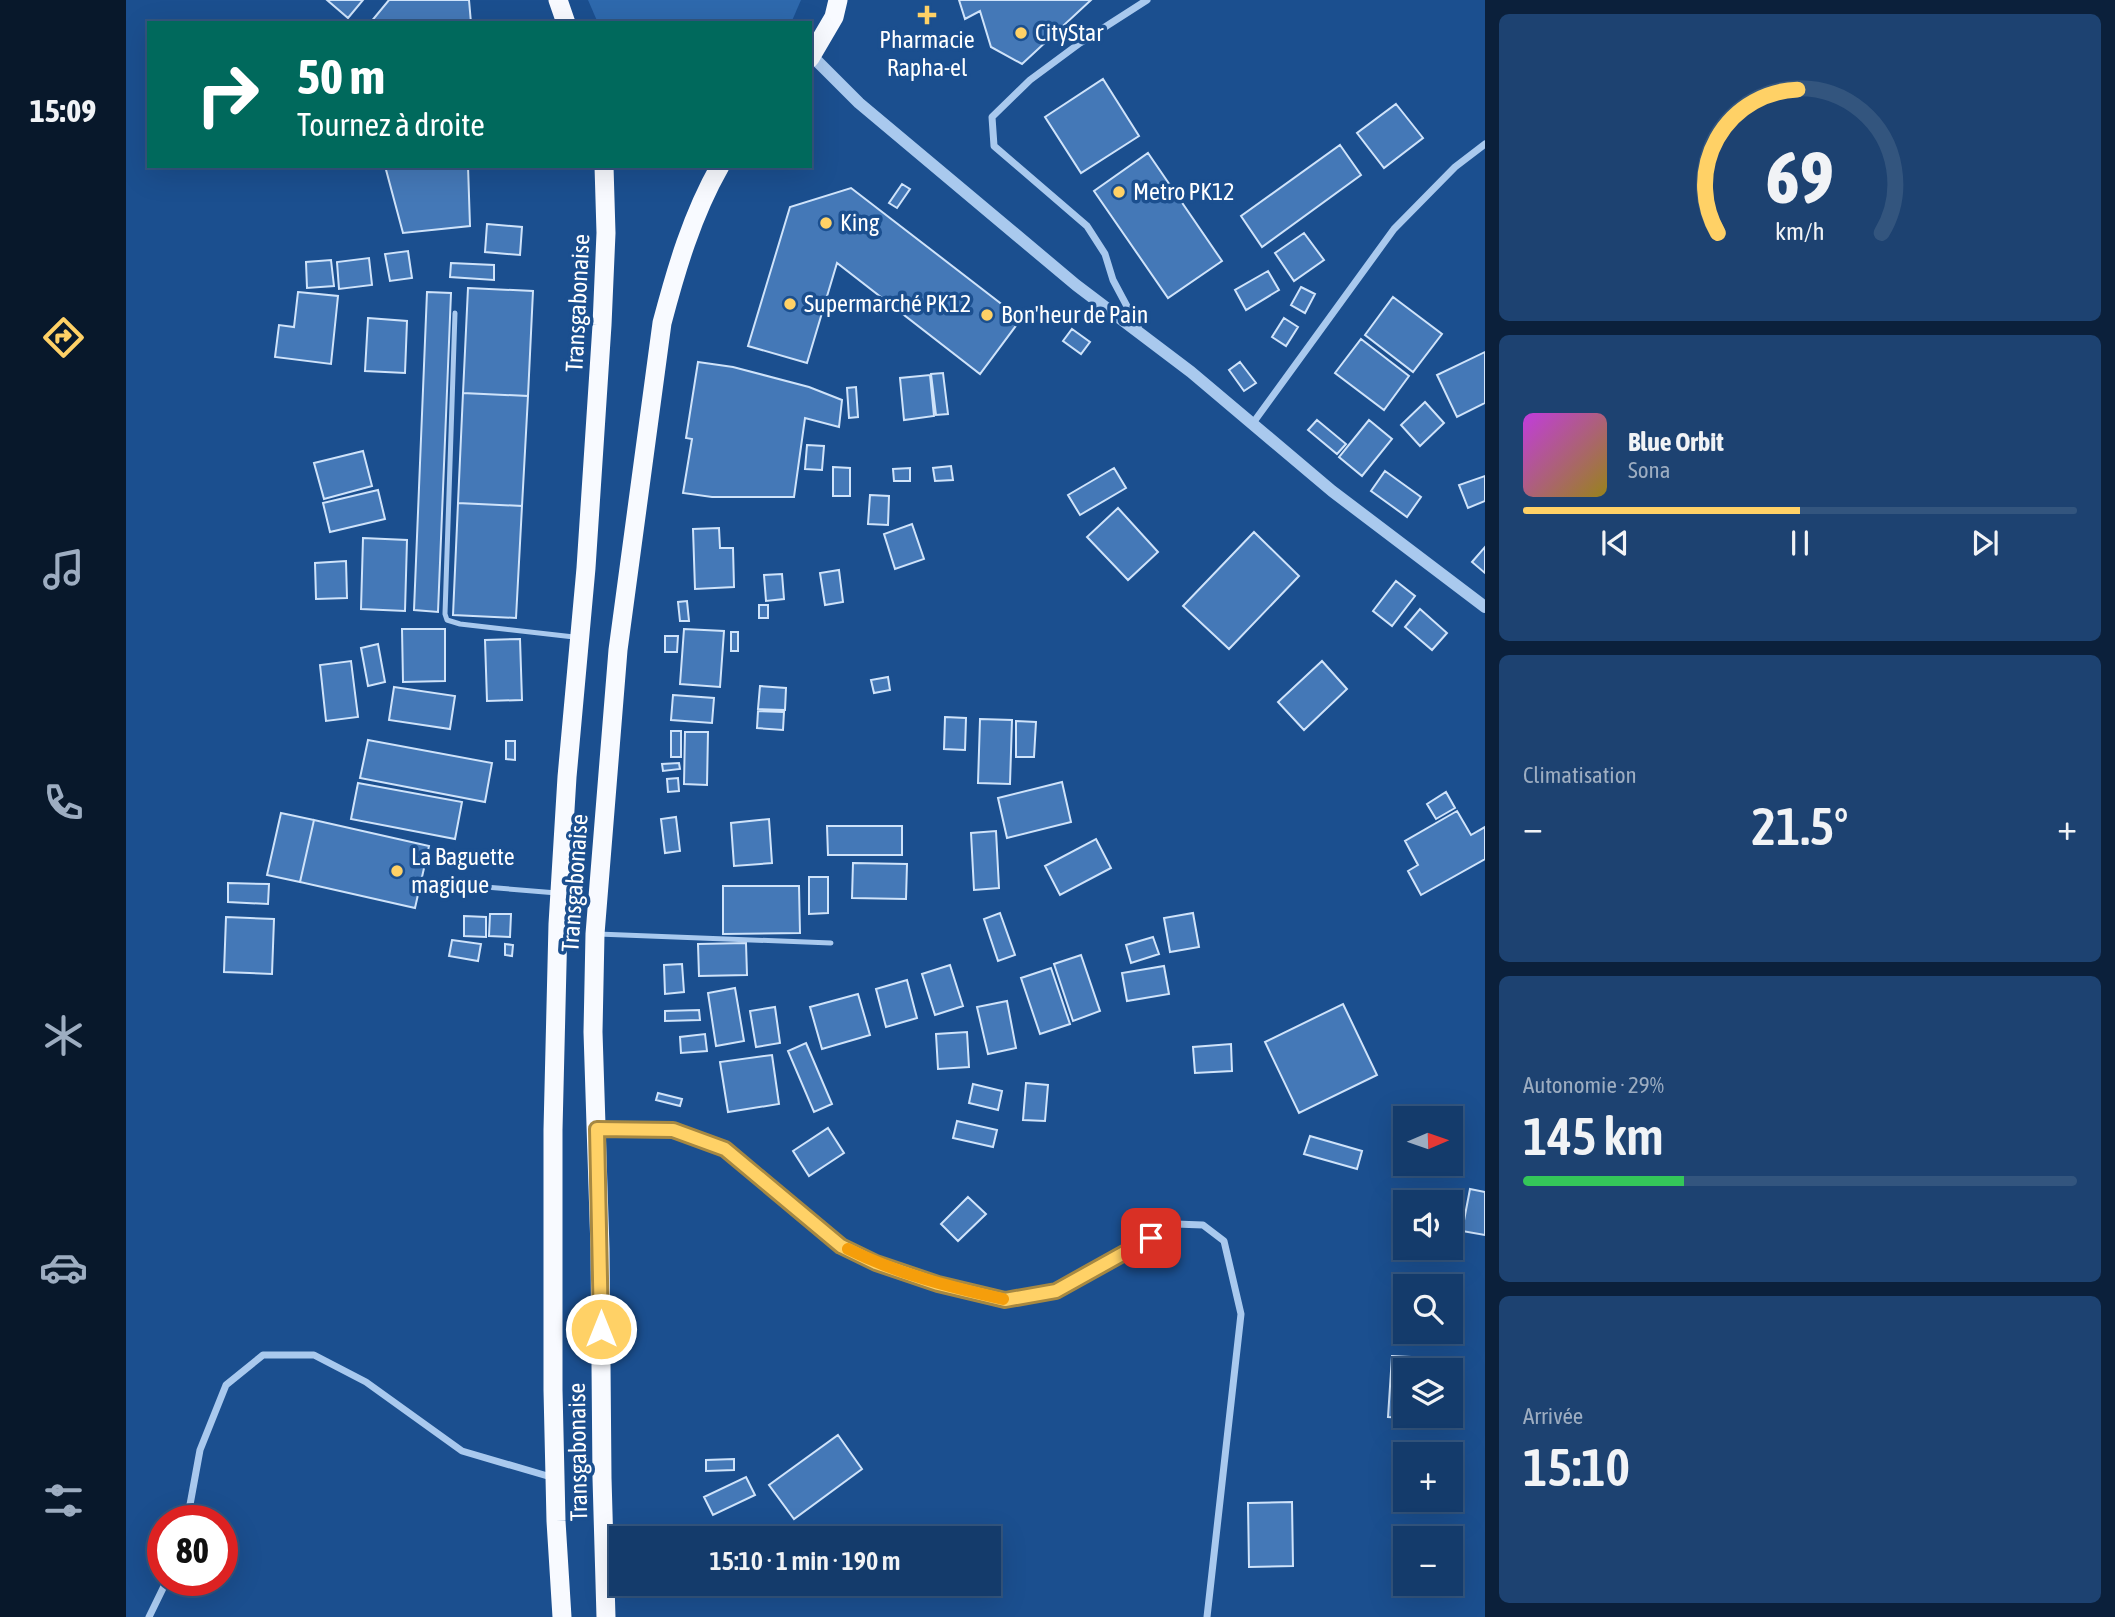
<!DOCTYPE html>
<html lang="fr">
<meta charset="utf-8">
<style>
:root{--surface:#143b6b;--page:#1d4271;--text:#f1f3f6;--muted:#9dadc1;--line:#33557e;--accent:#ffd166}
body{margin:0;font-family:"Asap Condensed",sans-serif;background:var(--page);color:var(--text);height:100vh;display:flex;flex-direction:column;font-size:26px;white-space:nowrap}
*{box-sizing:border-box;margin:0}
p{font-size:23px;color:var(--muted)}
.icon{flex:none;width:38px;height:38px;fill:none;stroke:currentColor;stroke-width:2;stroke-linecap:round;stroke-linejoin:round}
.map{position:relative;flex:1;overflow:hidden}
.panel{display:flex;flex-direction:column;gap:14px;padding:14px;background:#0b203b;width:630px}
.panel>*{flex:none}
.top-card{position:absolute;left:21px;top:21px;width:665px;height:147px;border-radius:0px;box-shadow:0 7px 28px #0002,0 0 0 2px var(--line);background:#00695c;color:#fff;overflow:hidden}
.needle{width:46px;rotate:88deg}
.buttons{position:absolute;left:1267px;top:1106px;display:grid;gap:14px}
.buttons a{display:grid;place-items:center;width:70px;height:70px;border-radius:0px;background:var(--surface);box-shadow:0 7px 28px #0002,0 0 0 2px var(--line);font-size:35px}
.speed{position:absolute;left:21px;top:1505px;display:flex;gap:14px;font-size:35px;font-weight:700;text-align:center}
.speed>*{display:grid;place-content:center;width:91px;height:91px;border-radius:50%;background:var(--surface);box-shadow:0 7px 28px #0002,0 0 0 2px var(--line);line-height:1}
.speed .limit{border:10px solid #d22;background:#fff;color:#111}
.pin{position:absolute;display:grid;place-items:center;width:60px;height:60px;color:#fff;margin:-30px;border-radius:14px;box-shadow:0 4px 10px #0006}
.me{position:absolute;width:77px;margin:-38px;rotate:0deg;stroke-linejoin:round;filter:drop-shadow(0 0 5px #0008)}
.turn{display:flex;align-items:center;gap:24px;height:147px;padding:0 35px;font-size:32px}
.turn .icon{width:91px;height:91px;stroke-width:2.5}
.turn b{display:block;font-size:49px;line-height:60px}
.big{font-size:52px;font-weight:600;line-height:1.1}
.panel .widget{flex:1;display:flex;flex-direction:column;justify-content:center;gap:10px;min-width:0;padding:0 24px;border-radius:10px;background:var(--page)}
.panel .dial{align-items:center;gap:0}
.dial svg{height:182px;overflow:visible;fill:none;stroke:var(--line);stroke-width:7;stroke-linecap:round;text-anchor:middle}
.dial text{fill:var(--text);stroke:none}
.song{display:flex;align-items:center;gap:21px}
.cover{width:84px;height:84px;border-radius:10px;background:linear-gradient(135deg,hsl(290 70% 55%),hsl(50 70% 35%))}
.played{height:7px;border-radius:4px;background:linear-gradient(90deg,var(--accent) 50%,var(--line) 50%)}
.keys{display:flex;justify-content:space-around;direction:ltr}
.heat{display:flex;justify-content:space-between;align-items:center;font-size:38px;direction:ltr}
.charge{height:10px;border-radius:5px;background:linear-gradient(90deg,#34c759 29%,var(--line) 0)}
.trip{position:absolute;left:483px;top:1526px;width:392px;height:70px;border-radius:0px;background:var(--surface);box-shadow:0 7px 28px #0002,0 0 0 2px var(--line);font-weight:600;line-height:70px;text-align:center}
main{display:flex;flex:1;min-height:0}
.menu{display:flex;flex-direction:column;width:126px;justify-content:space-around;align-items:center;background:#08182b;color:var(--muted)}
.menu .icon{width:49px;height:49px}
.menu .active{color:var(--accent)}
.menu b{font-size:32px;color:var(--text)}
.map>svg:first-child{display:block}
</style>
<main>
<nav class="menu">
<b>15:09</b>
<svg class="icon active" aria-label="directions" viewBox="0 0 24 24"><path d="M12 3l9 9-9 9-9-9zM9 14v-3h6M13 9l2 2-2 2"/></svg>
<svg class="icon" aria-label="music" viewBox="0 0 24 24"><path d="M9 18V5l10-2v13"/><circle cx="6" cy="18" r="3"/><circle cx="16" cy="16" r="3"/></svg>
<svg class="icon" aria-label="phone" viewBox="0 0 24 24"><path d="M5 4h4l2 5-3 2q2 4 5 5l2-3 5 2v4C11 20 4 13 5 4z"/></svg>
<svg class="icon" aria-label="climate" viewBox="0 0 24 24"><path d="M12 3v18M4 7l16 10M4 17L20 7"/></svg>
<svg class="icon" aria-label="car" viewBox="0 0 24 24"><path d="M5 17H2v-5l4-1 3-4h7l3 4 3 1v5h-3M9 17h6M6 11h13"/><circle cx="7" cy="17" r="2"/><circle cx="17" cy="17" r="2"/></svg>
<svg class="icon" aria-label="filters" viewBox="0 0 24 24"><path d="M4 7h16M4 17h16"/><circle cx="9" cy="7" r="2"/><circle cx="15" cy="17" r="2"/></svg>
</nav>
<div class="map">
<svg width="1359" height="1617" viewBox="0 0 1359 1617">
<rect width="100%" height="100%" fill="#1b4f8f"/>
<path fill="#2e69ad" d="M462 0H675L665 23H472Z"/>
<path fill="#4478b7" stroke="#cfe3fa" stroke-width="2" d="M201 0H237L222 18Z
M263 0H343L345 23H244Z
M833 0H965L896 64 865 47 854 11 839 19Z
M977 79 1013 136 955 173 919 117Z
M1270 104 1297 138 1258 168 1231 133Z
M1214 145 1235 175 1136 247 1115 216Z
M1022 153 1096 261 1042 298 968 191Z
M259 166H342L344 226 277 233Z
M776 184 784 189 771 208 763 203Z
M725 188 895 319 854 374 711 263 681 363 622 346 664 207Z
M361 224 396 227 394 255 359 252Z
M1178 233 1198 260 1168 281 1149 253Z
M282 251 286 278 264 281 259 254Z
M243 258 246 285 213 289 211 262Z
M205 260 208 286 181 288 180 262Z
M325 263 368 265V280L324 277Z
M1142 271 1153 290 1120 310 1109 290Z
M1175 287 1189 294 1179 313 1165 305Z
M342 288 407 291 402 396 337 393Z
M172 292 212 296 205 364 149 357 153 325 168 327Z
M301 292 325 293 312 612 288 610Z
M1267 297 1316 334 1287 372 1239 335Z
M242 318 281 321 279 373 239 371Z
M1158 318 1172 327 1160 346 1146 337Z
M946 329 964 342 955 354 937 341Z
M1235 339 1283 376 1258 410 1209 373Z
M1359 352V403L1331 417 1311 375Z
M572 362 607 367 683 387 716 400 713 427 679 418 668 497H586L557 493 566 439 560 438Z
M1114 362 1130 383 1118 391 1103 370Z
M817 373 822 414 810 415 805 374Z
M804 375 808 416 778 420 774 378Z
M730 387 732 417 723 418 721 388Z
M337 393 402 396 396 506 332 503Z
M1299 402 1318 423 1294 446 1275 425Z
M1191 420 1220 444 1211 454 1182 430Z
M1243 420 1266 439 1236 476 1213 457Z
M681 445 698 446 696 470 679 469Z
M237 451 246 486 198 499 188 463Z
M825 466 827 480 809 481 807 468Z
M707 467 724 468V496H707Z
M784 468V481H768L767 469Z
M988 468 1000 488 954 515 942 495Z
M1259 471 1295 497 1281 517 1245 491Z
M1359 476V501L1342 508 1333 485Z
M252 490 259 519 204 532 197 503Z
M744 495 763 496 762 525 742 524Z
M332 503 396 506 390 618 327 615Z
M992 508 1032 552 1002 580 961 537Z
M786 524 798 559 769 569 758 534Z
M593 528 594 548H607L608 587 569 589 567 529Z
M1128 532 1173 576 1103 649 1057 606Z
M237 538 281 540 279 611 235 609Z
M1359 547V573L1346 562Z
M220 561 221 598 190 599 189 563Z
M713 570 717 602 699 605 694 573Z
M656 574 658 599 640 601 638 575Z
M1270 581 1289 596 1266 626 1247 611Z
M561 601 563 621H554L552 602Z
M633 605H642V618H633Z
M1294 609 1321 633 1306 650 1279 627Z
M276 629H319V681L277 682Z
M558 629 598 631 594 687 554 684Z
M605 632H612V651H605Z
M539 636H552L551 652H539Z
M394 639 396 700 361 701 359 640Z
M252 644 259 682 242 686 235 648Z
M225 661 232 717 200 721 194 665Z
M1196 661 1221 689 1178 730 1152 702Z
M762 677 764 690 748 693 745 680Z
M634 686 660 688 659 710 632 709Z
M268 687 329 696 324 729 263 720Z
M547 695 588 698 586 723 545 720Z
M632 711 658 712 657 730 631 728Z
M819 717 840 718 839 750 818 749Z
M854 719 886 720 884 784 852 783Z
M890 721 910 722 908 757H890Z
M545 731H555V757H545Z
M559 732H582L581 785 558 784Z
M242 740 366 763 359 802 234 778Z
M380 741H389V760L380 759Z
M553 763 554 769 537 771 536 764Z
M552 778 553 791 542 792 541 779Z
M936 782 945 822 881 838 872 798Z
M232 783 336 802 329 839 225 819Z
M1320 792 1329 808 1310 819 1301 804Z
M1331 811 1345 835 1359 827V859L1295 895 1282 871 1292 865 1279 841Z
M155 813 188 820 174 882 141 875Z
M550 817 554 851 539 853 535 819Z
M643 819 646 863 608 866 605 823Z
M188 820 303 846 289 908 174 882Z
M701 826H776V855H702Z
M870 831 873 888 848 890 845 833Z
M970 839 985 868 934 895 919 866Z
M727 863 781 864 780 899 726 898Z
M683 877H702V913L683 914Z
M102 883 143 884 142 904 102 902Z
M597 886H673L674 933 597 934Z
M874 913 889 955 872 961 858 919Z
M1067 913 1073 947 1044 952 1038 918Z
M364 914H385L384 937 363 936Z
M338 916 360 917V937L338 936Z
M100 917 148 919 146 974 98 972Z
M1027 937 1033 954 1005 963 1000 945Z
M326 940 355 944 352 961 323 956Z
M620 943 621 975 573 976 572 944Z
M379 944 387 945 386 956 379 955Z
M955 955 974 1011 947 1021 928 964Z
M556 964 558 992 539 994 538 965Z
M824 965 837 1006 809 1015 796 974Z
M1038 966 1043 994 1001 1001 996 973Z
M925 968 944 1024 914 1034 895 978Z
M781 980 791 1018 760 1027 750 989Z
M609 988 618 1041 590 1046 582 993Z
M732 994 744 1035 696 1049 684 1007Z
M881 1001 890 1048 862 1054 851 1007Z
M1217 1004 1251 1075 1173 1113 1139 1042Z
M649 1007 654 1043 630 1047 624 1011Z
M573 1010 574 1020 539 1021V1011Z
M841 1032 843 1067 812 1069 810 1034Z
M579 1034 581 1051 555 1053 554 1037Z
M680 1043 706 1104 688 1112 662 1051Z
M1105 1044 1106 1071 1069 1073 1067 1047Z
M646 1055 653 1104 602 1112 594 1062Z
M900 1083 922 1085 919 1121 897 1120Z
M847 1084 876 1091 872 1110 843 1103Z
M532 1093 556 1099 554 1106 530 1100Z
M831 1121 871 1130 867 1147 827 1138Z
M702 1128 718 1153 683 1176 667 1151Z
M1184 1136 1236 1151 1231 1169 1178 1154Z
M1344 1189 1359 1192V1235L1336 1231Z
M842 1197 860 1214 832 1241 815 1224Z
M1266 1356 1323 1359V1370H1279V1416H1320V1420L1262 1417Z
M712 1435 736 1469 668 1519 643 1485Z
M608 1459V1470L580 1471V1460Z
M620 1477 629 1495 587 1515 578 1497Z
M1166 1502 1167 1566 1123 1567 1122 1503Z
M610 1584H627L617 1592Z"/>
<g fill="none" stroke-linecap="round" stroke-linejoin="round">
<path stroke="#a9c9ee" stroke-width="5" d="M329 313 319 614 321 620 334 624 448 637
M310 883 431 893
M472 934 705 943"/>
<path stroke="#a9c9ee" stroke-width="7" d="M1012 327 987 280 979 254 961 226 868 146 866 117 904 80 954 43 1021 0
M1127 423 1268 229 1329 167 1359 144
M471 1129 547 1131 599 1148 715 1246 750 1263 812 1284 879 1300 930 1291 1049 1224 1077 1225 1098 1241 1115 1314 1081 1617
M61 1521 74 1450 100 1385 137 1355H188L240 1382 336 1451 425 1477
M23 1617 41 1580"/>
<path stroke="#a9c9ee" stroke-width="12" d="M686 56 733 103 950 285 1065 372 1206 491 1359 607"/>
<path stroke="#f8faff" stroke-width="19" d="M432 0 440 23
M684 58 708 17 712 0
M436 1617 430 1521 427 1390V1130L432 924 441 777 460 568 476 325 480 233 478 166
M480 1617 476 1478 474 1249 467 1032 469 934 492 650 536 323C550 270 566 215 594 166"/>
</g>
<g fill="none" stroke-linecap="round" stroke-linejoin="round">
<defs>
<path id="route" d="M475 1329 471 1129 547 1130 599 1149 715 1246 750 1263 812 1284 879 1300 930 1291 1025 1238"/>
</defs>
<use href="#route" stroke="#a68842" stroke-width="18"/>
<use href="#route" stroke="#ffd166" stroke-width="12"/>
<path stroke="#f59e0b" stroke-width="12" d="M722 1249C772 1274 824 1287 877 1299"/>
</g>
<g fill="#ffd166" stroke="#1b4f8f" stroke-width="2.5">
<path d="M797.5 4.5h7v7h7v7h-7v7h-7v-7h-7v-7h7z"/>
<circle cx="895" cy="33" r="7"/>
<circle cx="993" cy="192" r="7"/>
<circle cx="700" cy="223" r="7"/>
<circle cx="664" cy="304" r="7"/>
<circle cx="861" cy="315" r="7"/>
<circle cx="271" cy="871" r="7"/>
</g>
<g text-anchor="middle" stroke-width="7" stroke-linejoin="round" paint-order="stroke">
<g font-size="24" fill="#fff" stroke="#1b4f8f" text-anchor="start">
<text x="909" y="41">CityStar</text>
<text x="801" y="48" text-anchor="middle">Pharmacie<tspan x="801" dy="28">Rapha-el</tspan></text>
<text x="1007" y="200">Metro PK12</text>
<text x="714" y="231">King</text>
<text x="678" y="312">Supermarché PK12</text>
<text x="875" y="323">Bon'heur de Pain</text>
<text x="285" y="865">La Baguette<tspan x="285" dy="28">magique</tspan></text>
</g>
<g font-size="24" fill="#fff" stroke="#1b4f8f">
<text transform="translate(452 303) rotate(-87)" y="8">Transgabonaise</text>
<text transform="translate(449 883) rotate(-86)" y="8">Transgabonaise</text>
<text transform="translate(452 1452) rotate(-91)" y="8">Transgabonaise</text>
</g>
</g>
</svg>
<div class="buttons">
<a><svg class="needle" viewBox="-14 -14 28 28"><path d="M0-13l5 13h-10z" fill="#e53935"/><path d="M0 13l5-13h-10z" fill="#9dadc1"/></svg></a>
<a><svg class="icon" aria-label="sound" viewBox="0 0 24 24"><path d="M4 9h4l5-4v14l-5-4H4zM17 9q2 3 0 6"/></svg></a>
<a><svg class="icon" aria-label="search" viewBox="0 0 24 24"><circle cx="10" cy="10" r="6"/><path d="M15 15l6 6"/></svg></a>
<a><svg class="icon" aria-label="layers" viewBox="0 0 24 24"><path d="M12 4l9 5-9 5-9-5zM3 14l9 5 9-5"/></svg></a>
<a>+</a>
<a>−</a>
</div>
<div class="speed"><div class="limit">80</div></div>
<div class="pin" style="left:1025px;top:1238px;background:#d93025"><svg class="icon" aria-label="arrive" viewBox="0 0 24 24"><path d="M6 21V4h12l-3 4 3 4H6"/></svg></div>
<svg class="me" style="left:475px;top:1329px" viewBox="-20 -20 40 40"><circle r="17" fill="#ffd166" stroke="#fff" stroke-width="3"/><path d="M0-11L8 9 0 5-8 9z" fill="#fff"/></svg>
<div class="trip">15:10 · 1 min · 190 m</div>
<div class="top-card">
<div class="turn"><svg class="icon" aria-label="right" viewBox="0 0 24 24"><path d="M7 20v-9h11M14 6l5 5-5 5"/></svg><div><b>50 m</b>Tournez à droite</div></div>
</div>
</div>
<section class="panel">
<div class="widget dial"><svg viewBox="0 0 100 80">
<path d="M14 69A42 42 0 1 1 86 69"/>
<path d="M14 69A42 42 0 0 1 49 6" stroke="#ffd166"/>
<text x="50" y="56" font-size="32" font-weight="700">69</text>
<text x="50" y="72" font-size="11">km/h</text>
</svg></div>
<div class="widget">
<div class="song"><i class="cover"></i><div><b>Blue Orbit</b><p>Sona</p></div></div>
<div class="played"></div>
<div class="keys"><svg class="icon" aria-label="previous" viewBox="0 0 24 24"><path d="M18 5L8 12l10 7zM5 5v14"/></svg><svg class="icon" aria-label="pause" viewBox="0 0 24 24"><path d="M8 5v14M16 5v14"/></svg><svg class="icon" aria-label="next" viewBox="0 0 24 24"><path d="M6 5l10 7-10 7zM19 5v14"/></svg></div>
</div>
<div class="widget"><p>Climatisation</p>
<div class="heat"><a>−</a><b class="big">21.5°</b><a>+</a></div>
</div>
<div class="widget"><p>Autonomie · 29%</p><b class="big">145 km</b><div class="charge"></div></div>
<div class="widget"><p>Arrivée</p><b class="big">15:10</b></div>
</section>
</main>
